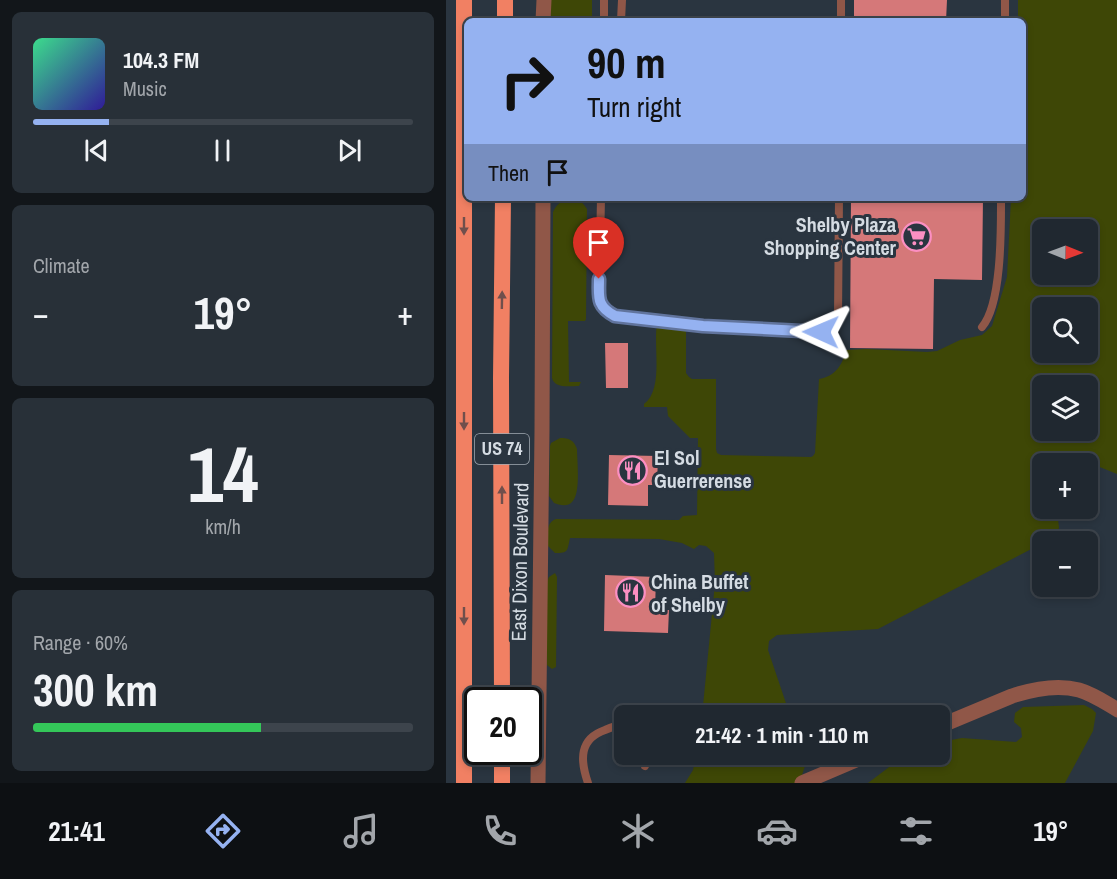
<!DOCTYPE html>
<meta charset="utf-8">
<style>
:root{--surface:#202830;--page:#283038;--text:#f1f3f6;--muted:#a2a6ab;--line:#3d444c;--accent:#95b2f1}
body{margin:0;font-family:"Archivo Narrow",sans-serif;background:var(--page);color:var(--text);height:100vh;display:flex;flex-direction:column;font-size:22px;white-space:nowrap}
*{box-sizing:border-box;margin:0}
p{font-size:20px;color:var(--muted)}
.icon{flex:none;width:33px;height:33px;fill:none;stroke:currentColor;stroke-width:2;stroke-linecap:round;stroke-linejoin:round}
.map{position:relative;flex:1;overflow:hidden}
.side{display:flex;flex-direction:column;gap:12px;padding:12px;background:#12161a;width:446px}
.side>*{flex:none}
.top-card{position:absolute;left:18px;top:18px;width:562px;height:183px;border-radius:9px;box-shadow:0 3px 9px #0003,0 0 0 2px var(--line);background:#95b2f1;color:#111;overflow:hidden}
.needle{width:39px;rotate:91deg}
.fabs{position:absolute;left:586px;top:219px;display:grid;gap:12px}
.fabs a{display:grid;place-items:center;width:66px;height:66px;border-radius:9px;background:var(--surface);box-shadow:0 3px 9px #0003,0 0 0 2px var(--line);font-size:30px}
.speed{position:absolute;left:18px;top:687px;display:flex;gap:12px;font-size:30px;font-weight:700;text-align:center}
.speed>*{display:grid;place-content:center;width:78px;height:78px;border-radius:50%;background:var(--surface);box-shadow:0 3px 9px #0003,0 0 0 2px var(--line);line-height:1}
.speed .limit{border:3px solid #111;border-radius:9px;background:#fff;color:#111}
.pin{position:absolute;display:grid;place-items:center;width:51px;height:51px;color:#fff;margin:-62px -26px;border-radius:50% 50% 50% 0;rotate:-45deg;box-shadow:0 0 6px #0007}
.pin .icon{rotate:45deg}
.me{position:absolute;width:66px;margin:-33px;rotate:271deg;stroke-linejoin:round;filter:drop-shadow(0 0 4px #0008)}
.turn{display:flex;align-items:center;gap:21px;height:126px;padding:0 24px;font-size:27px}
.turn .icon{width:78px;height:78px;stroke-width:2.5}
.turn b{display:block;font-size:42px;line-height:51px}
.then{display:flex;align-items:center;height:57px;padding:0 24px;background:#0003;gap:12px;font-size:22px}
.big{font-size:45px;font-weight:700;line-height:1.1}
.side .card{flex:1;display:flex;flex-direction:column;justify-content:center;gap:9px;min-width:0;padding:0 21px;border-radius:9px;background:var(--page)}
.side .dial{align-items:center;gap:0}
.dial b{font-size:78px;line-height:1}
.song{display:flex;align-items:center;gap:18px}
.cover{width:72px;height:72px;border-radius:9px;background:linear-gradient(135deg,hsl(150 70% 55%),hsl(250 70% 35%))}
.played{height:6px;border-radius:3px;background:linear-gradient(90deg,var(--accent) 20%,var(--line) 20%)}
.keys{display:flex;justify-content:space-around;direction:ltr}
.heat{display:flex;justify-content:space-between;align-items:center;font-size:33px;direction:ltr}
.charge{height:9px;border-radius:4px;background:linear-gradient(90deg,#34c759 60%,var(--line) 0)}
.trip{position:absolute;left:168px;top:705px;width:336px;height:60px;border-radius:9px;background:var(--surface);box-shadow:0 3px 9px #0003,0 0 0 2px var(--line);font-weight:700;line-height:60px;text-align:center}
.dock{display:flex;height:96px;justify-content:space-around;align-items:center;background:#0d1013;color:var(--muted)}
.dock .icon{width:42px;height:42px}
.dock .on{color:var(--accent)}
.dock b{font-size:27px;color:var(--text)}
main{display:flex;flex:1;min-height:0}
.map>svg:first-child{display:block}
</style>
<main>
<section class="side">
<div class="card">
<div class="song"><i class="cover"></i><div><b>104.3 FM</b><p>Music</p></div></div>
<div class="played"></div>
<div class="keys"><svg class="icon" aria-label="previous" viewBox="0 0 24 24"><path d="M18 5L8 12l10 7zM5 5v14"/></svg><svg class="icon" aria-label="pause" viewBox="0 0 24 24"><path d="M8 5v14M16 5v14"/></svg><svg class="icon" aria-label="next" viewBox="0 0 24 24"><path d="M6 5l10 7-10 7zM19 5v14"/></svg></div>
</div>
<div class="card"><p>Climate</p>
<div class="heat"><a>−</a><b class="big">19°</b><a>+</a></div>
</div>
<div class="card dial"><b>14</b><p>km/h</p></div>
<div class="card"><p>Range · 60%</p><b class="big">300 km</b><div class="charge"></div></div>
</section>
<div class="map">
<svg width="672" height="783" viewBox="0 0 672 783">
<rect width="100%" height="100%" fill="#2a3540"/>
<path fill="#3e4706" fill-rule="evenodd" d="M104 0H146V21H105Z
M572 0H671V474L624 455 612 461 610 463 597 464V508L611 509 613 528 607 538 597 542V543L432 629 331 635 323 641 322 650 344 715 256 716 269 583 268 553 260 546 253 545 248 549 236 543 213 539 124 538C121 551 123 553 109 553L102 546C102 535 99 523 110 519L233 520 237 516 251 515 252 438H244L222 416 221 407H198V404C218 389 207 346 211 324L238 328 240 332V373L243 377 246 379H270V449L271 453 275 455 365 457 367 456 369 453 373 379C388 377 397 365 400 350L421 349 481 352 491 351 514 340 536 335 546 326 561 277 565 198H578V21H572ZM597 230H642V274H597ZM597 308H642V352H597ZM597 386H642V430H597Z
M122 198C132 198 136 201 141 209L140 319 139 321H122L123 382H135L133 386C123 386 109 389 106 378L107 212C110 205 115 201 122 198Z
M114 438C123 438 128 440 131 449 131 461 135 494 126 502 122 507 113 505 108 503L103 496 104 446 105 443Z
M109 573 111 577 110 667 106 669 101 665V581L103 577Z
M638 705 646 709 650 713 647 731 619 783H422L459 755 494 754V742L516 738 570 742 576 737 575 728 568 722 569 713 577 707Z
M358 754 359 766 355 778 357 783H239L247 770 250 755Z"/>
<path fill="#d57879" d="M408 0H501L500 21H408Z
M405 198H537L536 280 488 279 487 349 404 348Z
M159 343H182V388H160Z
M163 455 212 456 211 485H202V506L162 505Z
M159 575 210 577 209 610H223L222 633 158 631Z"/>
<g fill="none" stroke-linecap="round" stroke-linejoin="round">
<path stroke="#905748" stroke-width="8" d="M158 21V0
M175 21 176 0
M395 21V0
M559 21V0
M155 198 153 299C156 308 161 312 169 316L257 326 375 332C384 330 388 328 392 319L393 198
M536 327C556 304 555 228 555 198
M199 766 204 754
M142 783C134 760 133 739 159 730 166 727 172 725 178 724"/>
<path stroke="#905748" stroke-width="15" d="M97 21 98 0
M494 726 566 696C587 689 611 684 633 690 647 694 660 703 672 710
M92 783 96 431 97 198
M356 783 424 754"/>
<path stroke="#f18063" stroke-width="16" d="M18 0V783
M59 21V0
M56 700 55 378 57 198
M56 752V783"/>
</g>
<defs><path id="oneway-solid" d="M-6-.8H1V-3.2L6.5 0L1 3.2V.8H-6Z" transform="scale(1.5)"/></defs>
<g fill="#704f4c">
<use href="#oneway-solid" transform="translate(18 226) rotate(90)"/>
<use href="#oneway-solid" transform="translate(56 300) rotate(-89)"/>
<use href="#oneway-solid" transform="translate(18 421) rotate(90)"/>
<use href="#oneway-solid" transform="translate(56 495) rotate(-90)"/>
<use href="#oneway-solid" transform="translate(18 616) rotate(90)"/>
</g>
<g fill="none" stroke-linecap="round" stroke-linejoin="round">
<defs>
<path id="route" d="M153 279C153 297 150 306 169 316L257 326 375 332"/>
</defs>
<use href="#route" stroke="#61749d" stroke-width="15"/>
<use href="#route" stroke="#95b2f1" stroke-width="10"/>
</g>
<defs>
<symbol id="supermarket-ring" viewBox="-11 -11 22 22"><circle r="9.5" fill="#2a3540" stroke="#fc8fc2" stroke-width="1.5"/><path d="M-6-5.5h2.5l.6 2H6L4.5 2H-2.5L-4.4-4H-6ZM-1.5 3.2a1.3 1.3 0 1 0 .1 0ZM3 3.2a1.3 1.3 0 1 0 .1 0Z" fill="#fc8fc2"/></symbol>
<symbol id="restaurant-ring" viewBox="-11 -11 22 22"><circle r="9.5" fill="#2a3540" stroke="#fc8fc2" stroke-width="1.5"/><path d="M-5-6h1v4h1v-4h1v4h1v-4h1v5L-1.5 .5V6h-2V.5L-5-1ZM5-6V6H3V1.5H1.5Q1.5-4 5-6Z" fill="#fc8fc2"/></symbol>
</defs>
<g fill-rule="evenodd">
<use href="#supermarket-ring" x="454" y="220" width="33" height="33"/>
<use href="#restaurant-ring" x="170" y="454" width="33" height="33"/>
<use href="#restaurant-ring" x="168" y="576" width="33" height="33"/>
</g>
<g text-anchor="middle" stroke-width="6" stroke-linejoin="round" paint-order="stroke">
<rect fill="#2a3540" stroke="#a2aab2" stroke-width="1.5" x="29" y="434" width="54" height="30" rx="4.5"/>
<g font-size="18" font-weight="bold" fill="#d5dce3">
<text x="56" y="455">US 74</text>
</g>
<g font-size="20" font-weight="bold" fill="#d5dce3" stroke="#2a3540" text-anchor="start">
<text x="450" y="232" text-anchor="end">Shelby Plaza<tspan x="450" dy="23">Shopping Center</tspan></text>
<text x="208" y="465">El Sol<tspan x="208" dy="23">Guerrerense</tspan></text>
<text x="205" y="589">China Buffet<tspan x="205" dy="23">of Shelby</tspan></text>
</g>
<g font-size="20" fill="#d5dce3" stroke="#2a3540">
<text transform="translate(74 562) rotate(-89)" y="7">East Dixon Boulevard</text>
</g>
</g>
</svg>
<div class="fabs">
<a><svg class="needle" viewBox="-14 -14 28 28"><path d="M0-13l5 13h-10z" fill="#e53935"/><path d="M0 13l5-13h-10z" fill="#a2a6ab"/></svg></a>
<a><svg class="icon" aria-label="search" viewBox="0 0 24 24"><circle cx="10" cy="10" r="6"/><path d="M15 15l6 6"/></svg></a>
<a><svg class="icon" aria-label="layers" viewBox="0 0 24 24"><path d="M12 4l9 5-9 5-9-5zM3 14l9 5 9-5"/></svg></a>
<a>+</a>
<a>−</a>
</div>
<div class="speed"><div class="limit">20</div></div>
<div class="pin" style="left:153px;top:279px;background:#d93025"><svg class="icon" aria-label="arrive" viewBox="0 0 24 24"><path d="M6 21V4h12l-3 4 3 4H6"/></svg></div>
<svg class="me" style="left:375px;top:332px" viewBox="-20 -20 40 40"><path d="M0-17L14 15 0 8-14 15z" fill="#95b2f1" stroke="#fff" stroke-width="4"/></svg>
<div class="trip">21:42 · 1 min · 110 m</div>
<div class="top-card">
<div class="turn"><svg class="icon" aria-label="right" viewBox="0 0 24 24"><path d="M7 20v-9h11M14 6l5 5-5 5"/></svg><div><b>90 m</b>Turn right</div></div>
<div class="then">Then<svg class="icon" aria-label="arrive" viewBox="0 0 24 24"><path d="M6 21V4h12l-3 4 3 4H6"/></svg></div>
</div>
</div>
</main>
<nav class="dock">
<b>21:41</b>
<svg class="icon on" aria-label="directions" viewBox="0 0 24 24"><path d="M12 3l9 9-9 9-9-9zM9 14v-3h6M13 9l2 2-2 2"/></svg>
<svg class="icon" aria-label="music" viewBox="0 0 24 24"><path d="M9 18V5l10-2v13"/><circle cx="6" cy="18" r="3"/><circle cx="16" cy="16" r="3"/></svg>
<svg class="icon" aria-label="phone" viewBox="0 0 24 24"><path d="M5 4h4l2 5-3 2q2 4 5 5l2-3 5 2v4C11 20 4 13 5 4z"/></svg>
<svg class="icon" aria-label="climate" viewBox="0 0 24 24"><path d="M12 3v18M4 7l16 10M4 17L20 7"/></svg>
<svg class="icon" aria-label="car" viewBox="0 0 24 24"><path d="M5 17H2v-5l4-1 3-4h7l3 4 3 1v5h-3M9 17h6M6 11h13"/><circle cx="7" cy="17" r="2"/><circle cx="17" cy="17" r="2"/></svg>
<svg class="icon" aria-label="filters" viewBox="0 0 24 24"><path d="M4 7h16M4 17h16"/><circle cx="9" cy="7" r="2"/><circle cx="15" cy="17" r="2"/></svg>
<b>19°</b>
</nav>
